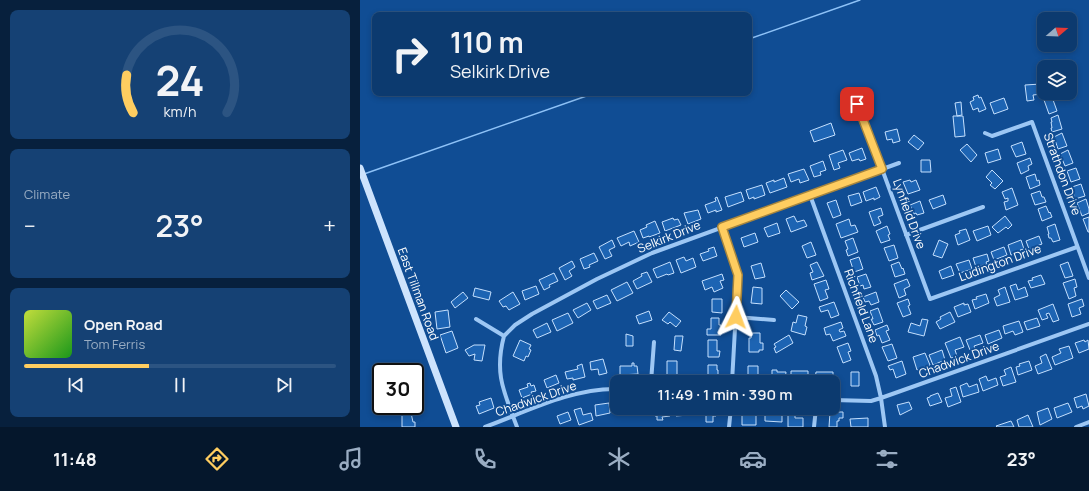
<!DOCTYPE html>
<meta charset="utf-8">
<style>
:root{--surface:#0c3a6f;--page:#154174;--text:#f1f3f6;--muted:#9aadc3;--line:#2c5482;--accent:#ffcd60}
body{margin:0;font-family:Manrope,sans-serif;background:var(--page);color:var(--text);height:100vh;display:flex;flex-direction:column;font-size:15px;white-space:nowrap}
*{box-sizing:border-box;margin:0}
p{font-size:13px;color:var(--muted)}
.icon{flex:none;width:22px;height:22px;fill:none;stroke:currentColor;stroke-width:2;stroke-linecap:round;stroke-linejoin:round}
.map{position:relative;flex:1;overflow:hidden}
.side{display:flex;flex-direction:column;gap:10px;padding:10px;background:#07203d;width:360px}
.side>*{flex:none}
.top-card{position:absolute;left:12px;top:12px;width:380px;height:84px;border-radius:8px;box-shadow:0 2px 6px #0003,0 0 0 1px var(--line);background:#0c3a6f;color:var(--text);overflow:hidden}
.needle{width:26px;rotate:71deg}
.controls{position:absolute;left:677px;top:12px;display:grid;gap:8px}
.controls a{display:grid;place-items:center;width:40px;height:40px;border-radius:8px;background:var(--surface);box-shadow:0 2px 6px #0003,0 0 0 1px var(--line);font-size:20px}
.speed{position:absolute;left:12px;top:363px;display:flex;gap:8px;font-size:20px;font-weight:700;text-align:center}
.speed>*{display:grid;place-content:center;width:52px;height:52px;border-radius:50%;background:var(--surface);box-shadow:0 2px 6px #0003,0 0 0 1px var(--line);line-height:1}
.speed .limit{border:2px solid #111;border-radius:6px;background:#fff;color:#111}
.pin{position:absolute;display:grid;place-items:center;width:34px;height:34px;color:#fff;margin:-17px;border-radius:8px;box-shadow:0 2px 6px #0006}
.me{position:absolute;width:44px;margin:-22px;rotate:3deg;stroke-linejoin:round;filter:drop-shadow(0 0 3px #0008)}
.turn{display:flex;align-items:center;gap:14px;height:84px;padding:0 12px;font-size:18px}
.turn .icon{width:52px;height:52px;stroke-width:2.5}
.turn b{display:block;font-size:28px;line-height:34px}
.big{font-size:30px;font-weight:600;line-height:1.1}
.side .card{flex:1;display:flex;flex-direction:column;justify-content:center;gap:6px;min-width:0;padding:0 14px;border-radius:8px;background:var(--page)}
.side .dial{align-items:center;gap:0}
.dial svg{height:104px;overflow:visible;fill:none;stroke:var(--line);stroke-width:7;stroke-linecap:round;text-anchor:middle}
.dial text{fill:var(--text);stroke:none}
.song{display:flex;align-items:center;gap:12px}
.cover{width:48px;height:48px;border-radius:6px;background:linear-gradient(135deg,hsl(70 70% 55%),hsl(120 70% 35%))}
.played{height:4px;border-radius:2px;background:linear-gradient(90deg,var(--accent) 40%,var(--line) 40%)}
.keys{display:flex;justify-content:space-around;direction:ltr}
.heat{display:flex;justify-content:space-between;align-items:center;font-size:22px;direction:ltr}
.trip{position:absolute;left:250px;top:375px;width:230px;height:40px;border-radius:8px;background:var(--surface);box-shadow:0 2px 6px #0003,0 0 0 1px var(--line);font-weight:600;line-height:40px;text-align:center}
.tab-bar{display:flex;height:64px;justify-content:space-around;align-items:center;background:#05172c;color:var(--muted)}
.tab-bar .icon{width:28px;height:28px}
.tab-bar .current{color:var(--accent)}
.tab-bar b{font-size:18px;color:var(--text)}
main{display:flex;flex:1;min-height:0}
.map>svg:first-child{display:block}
</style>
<main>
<section class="side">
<div class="card dial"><svg viewBox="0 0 100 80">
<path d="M14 69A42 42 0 1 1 86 69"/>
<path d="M14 69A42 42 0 0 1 9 40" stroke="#ffcd60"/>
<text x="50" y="56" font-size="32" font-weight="700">24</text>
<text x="50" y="72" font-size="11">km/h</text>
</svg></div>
<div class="card"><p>Climate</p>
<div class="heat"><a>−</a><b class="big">23°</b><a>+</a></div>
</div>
<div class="card">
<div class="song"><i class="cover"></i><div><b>Open Road</b><p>Tom Ferris</p></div></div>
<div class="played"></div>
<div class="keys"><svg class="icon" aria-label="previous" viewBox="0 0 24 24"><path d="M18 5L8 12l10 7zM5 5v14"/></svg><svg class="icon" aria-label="pause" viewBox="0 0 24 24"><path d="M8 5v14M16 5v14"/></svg><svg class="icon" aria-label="next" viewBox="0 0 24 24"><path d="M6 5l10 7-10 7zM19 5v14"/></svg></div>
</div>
</section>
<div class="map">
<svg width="729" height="427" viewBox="0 0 729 427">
<rect width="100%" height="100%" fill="#104d94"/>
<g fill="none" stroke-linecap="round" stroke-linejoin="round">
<path stroke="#8ec2f7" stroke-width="1.5" d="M389 39 500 0
M4 174 235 93"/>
</g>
<path fill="#1d64b3" stroke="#c5e0fe" d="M681 84 682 94 673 95 674 100 667 101 665 85Z
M618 95 619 98 621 97 626 109 619 112 618 108 613 110 610 102 614 100 613 97Z
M692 97 697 111 689 114 684 100Z
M644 98 648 109 634 114 630 103Z
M601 102 602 115 597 116 595 103Z
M698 115 702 129 692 132 691 128H692L691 122H692L691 118Z
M593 116H603L605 136 595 137Z
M471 123 475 135 454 142 450 131Z
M537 129 540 141 533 143 532 139 527 140 525 132Z
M702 133 707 146 698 149 694 137Z
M554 135 564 143 558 150 548 142Z
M662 142 666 154 656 157 651 146Z
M607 144 617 155 611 162 600 150Z
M502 148 506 159 500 161 499 159 492 161 489 153Z
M638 149 641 159 628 163 625 153Z
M483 150 487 160 478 163 480 168 474 170 469 155Z
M708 150 713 163 705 166 700 154Z
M670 158 672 164 668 166 669 170 661 174 657 163Z
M561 160H570L571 172H561Z
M463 161 466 170 460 172 461 175 454 177 450 166Z
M716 168 720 179 711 182 707 171Z
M444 169 449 180 440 183 439 179 431 182 428 174Z
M632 170 643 181 635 189 630 185 632 183 626 177Z
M675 174 677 181 679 180 680 185 670 189 666 177Z
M424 178 427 187 410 193 406 183 414 180V182Z
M550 180 551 182 556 180 560 190 548 194 543 182Z
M721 184 725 196 715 199 712 187Z
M402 185 405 195 394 199V197L389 199 386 190Z
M516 187 520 197 514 200V198L506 201 503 192Z
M652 188 658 205 646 210 644 202 648 201V198L645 199 642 192Z
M680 191 682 197H684L686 202 675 205 671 194Z
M381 192 384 201 368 207 365 197Z
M499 193 502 202 491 206 488 196Z
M583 195 586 204 573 209 569 200Z
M357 197 362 210 356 212V210L348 213 345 205 356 201 355 198Z
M726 199 729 209V213L722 216 717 203Z
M476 200 481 215 473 218 467 203Z
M560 201 564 213 557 215 556 213 554 214 550 205Z
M686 206 689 213 690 212 692 217 682 221 678 209Z
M521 208 523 215 518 217 521 223 514 226 509 212Z
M338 210 341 219 328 224 324 213Z
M434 216 437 222 444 220 447 226 431 232 426 219Z
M645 216 652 225 648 229 646 227 638 233 632 227Z
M729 217V232H728L723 219Z
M313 218 314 220 318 219 321 225 305 231 302 222Z
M489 219 491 226 495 225 498 232 481 238 476 224Z
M295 221 300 233 289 237V236L283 238 280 230 287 227 286 225Z
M417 223 420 233 408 237 404 228Z
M695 224 700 240 693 242 691 238H689L688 234H689L687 227Z
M527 226 530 234 528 235 530 240 521 243 516 231Z
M628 226 631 235 617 241 613 231Z
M606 229 610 240 598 245 595 235 600 233 599 231Z
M274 231 279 242 270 246 269 242 261 246 257 238Z
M395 233 398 242 384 247 381 238Z
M679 236 682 244 669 249 666 241Z
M493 238 498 252 488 256 486 250 488 249 485 241Z
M252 240 255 247 249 250 252 256 245 259 239 247Z
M579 240 588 244 582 258 573 255Z
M661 240 664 249 660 250 661 252 651 255 648 245Z
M451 242 456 255 447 258 442 246Z
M534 245 538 258 529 261 524 248Z
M354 247 357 256 343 261 340 254 349 251 348 249Z
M644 247 647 255 634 260 631 252Z
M234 253 238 261 229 265 230 267 224 269 220 259Z
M627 254 629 261 626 262 627 264 616 267 613 258Z
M324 257 326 261 333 258 336 267 321 273 316 260Z
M499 257 503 269 494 272 490 260Z
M609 260 612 269 600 273 596 264Z
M212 261 215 267 209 271 212 276 205 280 199 268Z
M310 262 314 273 308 275 307 274 297 278 293 269Z
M457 262 464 276 452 280 450 273 453 272 450 265Z
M539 262 542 269 543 268 545 274 535 277 531 265Z
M708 262 713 276 705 278 700 265Z
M401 263 405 277 395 279 391 266Z
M591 266 594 275 582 279 579 271Z
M287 272 292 282 277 289 273 281 282 276 281 274Z
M194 273 198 281 189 285 190 287 184 290 179 280Z
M362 274 364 280 360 281 363 288 354 292 352 287 345 290 342 281Z
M506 274 511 287 504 289 503 285 500 286 497 277Z
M681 275 685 284 671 288 668 281 673 280 672 278Z
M547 279 550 286 544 289 546 295 539 298 534 284Z
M715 279 717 287 714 288 716 296 709 299 703 283Z
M466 280 469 289 465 290 468 298 460 301 454 284Z
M267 282 273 293 257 301 251 290Z
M656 284 658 290 665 287 668 296 655 300 650 286Z
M176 286 179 294 165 300 162 291Z
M393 287 402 288V304L391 303Z
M645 287 650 302 637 306 634 298 640 295 638 290Z
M115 288 131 292 129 300 113 296Z
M426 290 439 302 432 309 420 296Z
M103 292 108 298 95 308 91 302Z
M153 292 160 304 149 310 146 306 143 307 139 301Z
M516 292 519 302 511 305 509 301 505 302 503 297Z
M626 294 629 303 615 309 612 300 617 299 616 297Z
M247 295 251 303 237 309 233 301Z
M352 299H362V313L352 312Z
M548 299 550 305 548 306 551 314 543 317 537 303Z
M722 299 724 306 719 308 721 314 712 317 708 304Z
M474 302 479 315 471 318 468 310 461 312 459 307Z
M227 303 231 310 218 318 213 310Z
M604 303V305L608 304 611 312 598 317 594 307Z
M693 304 699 320 693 322 689 313 686 314 688 318 682 320 678 310Z
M518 308 523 322 514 325 511 319H513L510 311Z
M88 310 90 327 77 329 75 312Z
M289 311 292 320 279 324 276 316Z
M309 312 321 321 316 327 310 322 308 324 302 320Z
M590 312 595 322 580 329 576 322 581 319 580 317Z
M208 313 213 323 197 331 192 320Z
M438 315 447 317 445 326 447 327 445 335 431 331 433 322 436 323Z
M351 318H359V325H361V335H347V329H351Z
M677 318 680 326 667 330 664 322Z
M562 319 568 320 564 336 548 332 551 323 560 326Z
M659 321 663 332 655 335 653 331 645 334 643 326Z
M481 322 483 328 479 330 480 332 484 331 486 336 473 341 470 334 466 335 464 328Z
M187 323 191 332 177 338 173 330Z
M527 325 529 330 526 331 530 340 522 343 519 335 517 336 515 330Z
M639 330 642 338 628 344 625 335Z
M92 331 98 348 86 353 80 335Z
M392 333H400V343H403V350H399V352H389V338H391Z
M266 334 273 336V346H266Z
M429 335 433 343 416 353 414 348 416 347 414 344Z
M620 335 623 343 614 346 615 348 610 350 606 340Z
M315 336H323L321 351 314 350Z
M600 337 604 347 595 350 597 356 591 358 585 343Z
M160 340 171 345 169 349 171 350 168 357 166 356 164 361 153 356Z
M348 340H357V351H360L359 357H348Z
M724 340 725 342 728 340 729 349 719 353 715 343Z
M488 343 491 351 488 352 491 360 483 363 477 347Z
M532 344 537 358 528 361 522 347Z
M114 345H125L122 361 114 360 115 354 109 356 105 350Z
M709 346 713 358 695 365 692 357 701 353 699 349Z
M582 350 585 360 573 365 569 355Z
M565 353 570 365 557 370 553 357Z
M686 354 692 369 678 374 675 366 682 363 680 357Z
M243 359 247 373 239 375 238 369 231 370 230 362Z
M307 361H317V377H307Z
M542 361 546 374 536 378 533 369 530 370 528 366Z
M669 361 672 370 658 375 656 367 660 366 659 364Z
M272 363H274V366H277L278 374 260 375V366H272Z
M222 364 225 377 213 380V378L207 379 205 372 218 369 217 366Z
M348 365H357V370H358V381L348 380Z
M388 366H398V380H388Z
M651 367 656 382 643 386 640 377 646 375 644 370Z
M412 370H417V372H426L425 381 412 382Z
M431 371H448V382H439V380H431Z
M456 372H473V382L455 380Z
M491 372H499V386H491Z
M196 375 199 383 187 388 184 380Z
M626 376 628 381 636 378 638 385 623 391 619 379Z
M170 383 171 386 174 385 176 391 171 392 172 394 162 398 159 390 168 387 167 384Z
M607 383 609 387 617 384 619 392 603 397 600 386Z
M596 387 601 402 588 407 585 398 592 396 590 389Z
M578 393 582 402 570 406 567 398 570 397V396Z
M726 394 729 406 723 409 722 406 717 408 714 398Z
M131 398 134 408 119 414 116 406 120 405 119 402Z
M549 402 552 409 540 415 537 405Z
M249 403 250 413 236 416 235 405Z
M257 403V408H269V411L254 413 253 404Z
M708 403 712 412 697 418 694 408Z
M221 408 223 415 231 413 233 420 219 425 214 410Z
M273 408H289V413H278V415H273Z
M295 408H310V416L302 417 303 420H297V416H295Z
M316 408H329V415L316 416Z
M346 408H356V416H353V422H346Z
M688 408 692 419 680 425 677 412Z
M387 410H396V425H382V415H387Z
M208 412 211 420 200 424 197 416Z
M405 412 422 413V422L405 421Z
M428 412H435V418H443V427H428Z
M470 412H483V418H479V421H477V427H469Z
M42 413H51L53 422H55V427H42Z
M668 415 673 427H659L657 420Z
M508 418V427H491L490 419Z
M651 421 654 427H637L636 426Z"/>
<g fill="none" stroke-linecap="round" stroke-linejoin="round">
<path stroke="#9dc7f4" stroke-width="4" d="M492 92 522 169 570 299 717 247
M625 133 632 136 635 135 672 122 729 278
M450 195 516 376 521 398 525 427
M362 227 378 275 372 382
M546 235 623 207
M376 317 414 320
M116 319 144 336
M144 336 155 325 172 314 237 279 292 253 539 163
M144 336C134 374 144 392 157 427
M291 382 294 342
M473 400 511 401 521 398 729 324
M125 427C166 412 212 388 257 389
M369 427 371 408
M454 427 456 408
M716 427 729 422"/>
<path stroke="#cde3fd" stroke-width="7" d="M0 168 96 427"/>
</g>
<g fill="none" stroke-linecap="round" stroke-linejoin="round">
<defs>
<path id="route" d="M376 317 378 275 362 227 522 169 497 104"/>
</defs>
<use href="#route" stroke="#a6853e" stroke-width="10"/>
<use href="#route" stroke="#ffcd60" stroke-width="7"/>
</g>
<g text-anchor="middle" stroke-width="4" stroke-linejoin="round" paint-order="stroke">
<g font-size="12" fill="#fff" stroke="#104d94">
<text transform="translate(702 174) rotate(70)" y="4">Strathdon Drive</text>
<text transform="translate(549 214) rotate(70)" y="4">Lynfield Drive</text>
<text transform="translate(309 237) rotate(-22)" y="4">Selkirk Drive</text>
<text transform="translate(640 263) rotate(-20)" y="4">Ludington Drive</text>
<text transform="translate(58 294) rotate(70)" y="4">East Tillman Road</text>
<text transform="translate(501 306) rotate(70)" y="4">Richfield Lane</text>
<text transform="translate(599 360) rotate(-20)" y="4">Chadwick Drive</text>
<text transform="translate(176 399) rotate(-19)" y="4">Chadwick Drive</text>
</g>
</g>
</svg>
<div class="controls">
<a><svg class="needle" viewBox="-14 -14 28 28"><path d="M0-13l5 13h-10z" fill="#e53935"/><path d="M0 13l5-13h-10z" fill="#9aadc3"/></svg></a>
<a><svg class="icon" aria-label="layers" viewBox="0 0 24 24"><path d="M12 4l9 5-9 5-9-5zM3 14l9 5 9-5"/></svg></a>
</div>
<div class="speed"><div class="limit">30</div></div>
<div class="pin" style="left:497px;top:104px;background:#d93025"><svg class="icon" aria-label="arrive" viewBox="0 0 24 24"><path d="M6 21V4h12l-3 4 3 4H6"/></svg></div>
<svg class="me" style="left:376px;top:317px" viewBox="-20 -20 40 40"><path d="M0-17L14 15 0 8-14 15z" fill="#ffcd60" stroke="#fff" stroke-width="4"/></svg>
<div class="trip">11:49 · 1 min · 390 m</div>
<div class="top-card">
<div class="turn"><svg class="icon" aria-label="right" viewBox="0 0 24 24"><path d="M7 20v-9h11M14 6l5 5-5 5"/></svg><div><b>110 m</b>Selkirk Drive</div></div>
</div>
</div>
</main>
<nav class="tab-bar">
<b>11:48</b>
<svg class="icon current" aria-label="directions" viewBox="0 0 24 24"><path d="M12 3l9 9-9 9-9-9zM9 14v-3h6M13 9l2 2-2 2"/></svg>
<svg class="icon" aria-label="music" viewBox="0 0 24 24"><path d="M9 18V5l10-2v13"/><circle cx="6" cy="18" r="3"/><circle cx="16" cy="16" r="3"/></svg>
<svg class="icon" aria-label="phone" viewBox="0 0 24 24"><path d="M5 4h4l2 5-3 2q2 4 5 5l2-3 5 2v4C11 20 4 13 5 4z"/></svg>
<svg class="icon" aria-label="climate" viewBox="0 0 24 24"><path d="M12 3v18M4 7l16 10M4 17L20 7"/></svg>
<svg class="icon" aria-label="car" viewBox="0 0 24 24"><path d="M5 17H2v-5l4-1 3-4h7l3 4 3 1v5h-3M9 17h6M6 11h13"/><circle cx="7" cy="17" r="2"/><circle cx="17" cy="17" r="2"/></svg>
<svg class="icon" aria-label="filters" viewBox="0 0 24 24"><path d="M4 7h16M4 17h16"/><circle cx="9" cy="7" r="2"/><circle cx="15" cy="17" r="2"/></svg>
<b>23°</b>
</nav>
